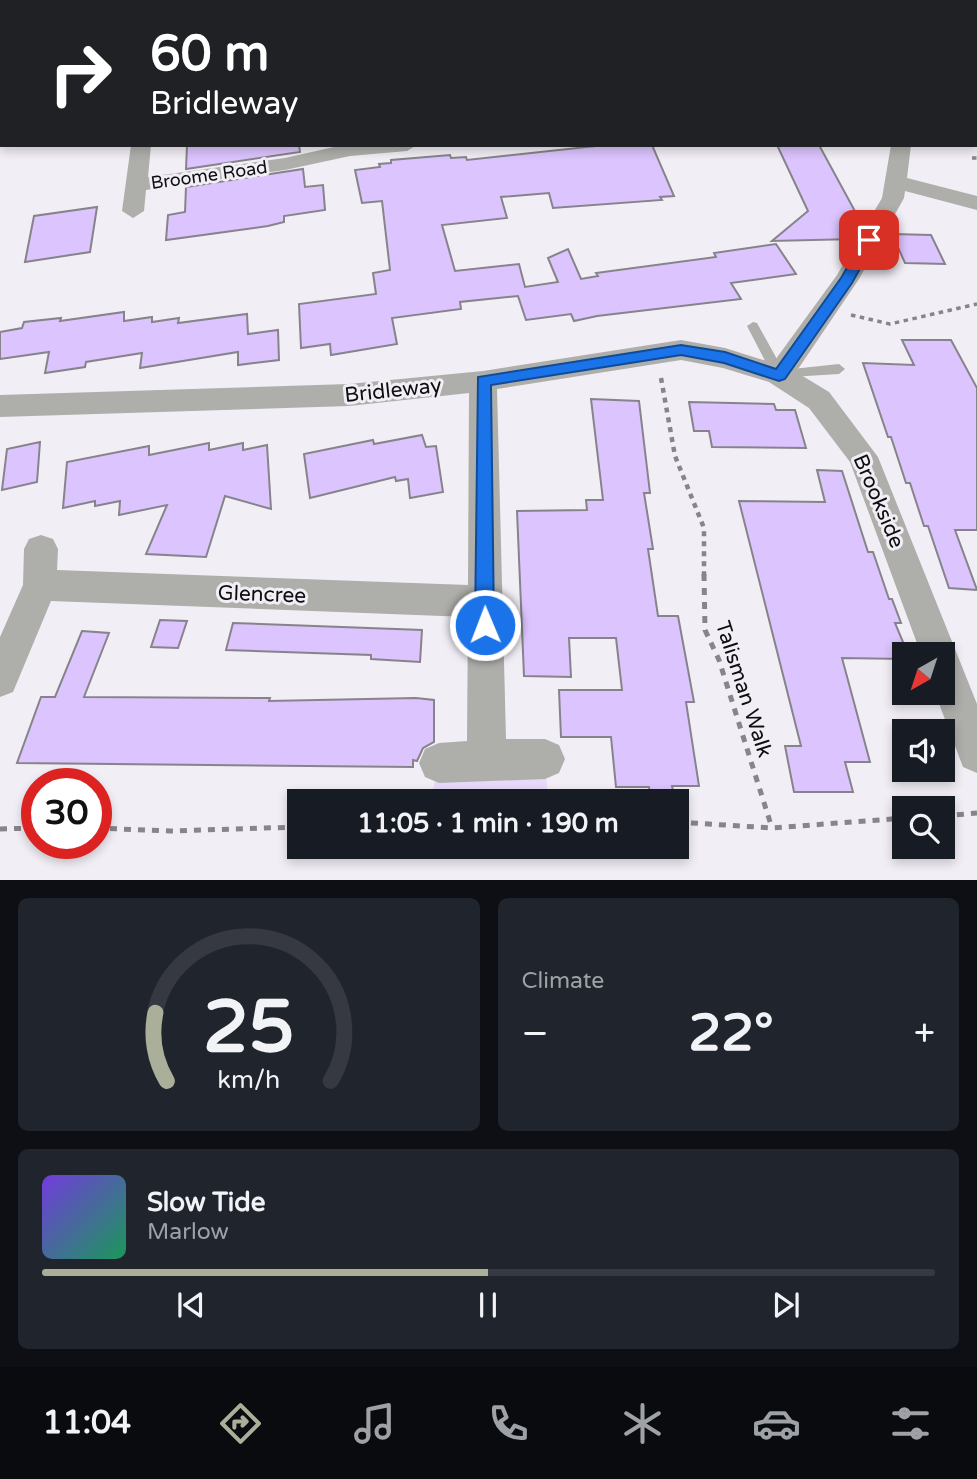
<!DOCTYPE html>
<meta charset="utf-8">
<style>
:root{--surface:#171b24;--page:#20242c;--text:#f1f3f6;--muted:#9ea1a6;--line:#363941;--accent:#aaaf9a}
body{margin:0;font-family:"Varela Round",sans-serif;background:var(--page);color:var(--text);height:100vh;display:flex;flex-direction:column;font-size:26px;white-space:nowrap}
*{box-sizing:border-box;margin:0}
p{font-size:23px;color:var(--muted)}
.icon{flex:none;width:38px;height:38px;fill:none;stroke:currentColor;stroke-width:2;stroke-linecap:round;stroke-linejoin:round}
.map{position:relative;height:880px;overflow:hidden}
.panel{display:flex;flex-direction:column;gap:18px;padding:18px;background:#0d0f14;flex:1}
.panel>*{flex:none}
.banner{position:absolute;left:0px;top:0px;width:978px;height:147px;box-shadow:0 4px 10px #0003;background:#202124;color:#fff;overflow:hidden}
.needle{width:46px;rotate:219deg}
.tools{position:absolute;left:892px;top:642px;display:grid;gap:14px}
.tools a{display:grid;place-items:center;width:63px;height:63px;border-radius:0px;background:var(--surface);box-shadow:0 4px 10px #0003;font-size:35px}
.speed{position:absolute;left:21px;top:768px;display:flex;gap:14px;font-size:35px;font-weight:700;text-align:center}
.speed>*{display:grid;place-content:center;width:91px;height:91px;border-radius:50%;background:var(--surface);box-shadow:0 4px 10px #0003;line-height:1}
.speed .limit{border:10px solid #d22;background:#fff;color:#111}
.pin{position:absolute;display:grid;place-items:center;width:60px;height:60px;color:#fff;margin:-30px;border-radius:14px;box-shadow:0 4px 10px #0006}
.me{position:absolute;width:77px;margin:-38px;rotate:359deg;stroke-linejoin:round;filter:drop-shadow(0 0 5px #0008)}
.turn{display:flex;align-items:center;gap:24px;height:147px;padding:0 35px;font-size:32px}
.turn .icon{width:91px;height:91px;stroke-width:2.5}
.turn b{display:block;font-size:49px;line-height:60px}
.big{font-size:52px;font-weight:700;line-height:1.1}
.panel .card{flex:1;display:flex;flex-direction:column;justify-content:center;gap:10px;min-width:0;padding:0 24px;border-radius:10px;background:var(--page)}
.panel .dial{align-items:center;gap:0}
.dial svg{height:182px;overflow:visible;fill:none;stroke:var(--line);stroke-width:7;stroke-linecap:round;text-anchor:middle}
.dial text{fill:var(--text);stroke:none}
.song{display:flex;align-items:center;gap:21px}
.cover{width:84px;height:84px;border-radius:10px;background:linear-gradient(135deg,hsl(260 70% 55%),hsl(150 70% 35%))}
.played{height:7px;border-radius:4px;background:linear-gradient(90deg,var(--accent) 50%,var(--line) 50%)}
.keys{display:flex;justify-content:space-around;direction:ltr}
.heat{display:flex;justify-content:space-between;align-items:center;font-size:38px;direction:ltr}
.panel .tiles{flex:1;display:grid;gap:18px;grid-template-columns:1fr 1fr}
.card:last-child{grid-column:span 2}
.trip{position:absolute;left:287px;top:789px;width:402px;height:70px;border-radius:0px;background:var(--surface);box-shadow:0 4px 10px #0003;font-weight:700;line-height:70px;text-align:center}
.menu{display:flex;height:112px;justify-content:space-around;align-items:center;background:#090b0e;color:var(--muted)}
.menu .icon{width:49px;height:49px}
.menu .on{color:var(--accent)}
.menu b{font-size:32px;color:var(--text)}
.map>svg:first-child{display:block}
</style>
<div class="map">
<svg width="977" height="881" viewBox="0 0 977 881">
<rect width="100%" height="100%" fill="#f1eef5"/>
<path fill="#e6d9fa" d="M545 759 548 801 430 802 439 763Z"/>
<path fill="#dcc4fe" stroke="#86848a" stroke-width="2" d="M187 145H299L300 152 186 169Z
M605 145H652L674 196 660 197 662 200 553 208 549 193 501 197 507 218 442 225 455 271 519 264 525 287 558 282 548 258 568 249 581 279 598 276 596 273 716 257 714 253 776 244 796 274 731 283 741 299 597 316 574 321 571 314 526 320 518 296 460 302 461 309 392 318 397 344 331 355 330 344 301 348 299 304 376 294 373 273 390 270 382 201 362 203 355 170 380 167 379 164 391 163V160L450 155 451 158 466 157 467 160Z
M777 145H819L863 226 855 239 772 241 808 211Z
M303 169 305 187 323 185 325 210 284 216V222L268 226 166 240 168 215 185 212 186 187Z
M97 207 90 252 25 262 34 216Z
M892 234 931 235 945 264 905 263Z
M124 312V321L152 317V322L179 318 178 323 247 314 248 334 278 330 279 360 238 365V352L140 368 142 353 86 362 85 367 45 373 49 352 0 359V332L22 328 24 322 61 318 60 321Z
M902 340H951L977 388V530H955L977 590 949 588 928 526H924L910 483H906L891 437H888L863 363 914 365Z
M591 399 639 401 650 493H644L653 549H648L658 616H678L694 702H686L699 786H672L674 795H650L649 787H616L611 737H561L559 690H622L616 638H569L571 677 524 676 517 511 587 510 586 500H603Z
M689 402 774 404 776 410H795L806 448 712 447 709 431H694Z
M422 435 426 447 436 446 443 492 410 498 408 479 396 481 395 477 310 498 304 454 373 440 374 444Z
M40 442 37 482 2 490 7 449Z
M209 443V450L243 443V450L267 445 271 509 225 496 206 557 146 554 167 505 119 515 120 501 95 506V501L63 508 67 462 149 446V455Z
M817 470 842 471 868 552H873L889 599H892L901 623H895L908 654H905V659L842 658 870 762H845L853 792H794L785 746H801L739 501 825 502Z
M160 620 187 621 178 648 151 647Z
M233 623 422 630 420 662 371 659V655L226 650Z
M82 631 109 633 84 697 270 698 269 701 416 698 434 700V742L423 748 417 761 413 760V767L17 763 41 697H55Z"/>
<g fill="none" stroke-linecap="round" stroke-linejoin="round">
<path stroke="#87858a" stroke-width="3.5" stroke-dasharray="4.5 4.5" stroke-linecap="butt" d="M972 158H977
M851 315 890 324 977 304"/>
<path stroke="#87858a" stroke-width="4.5" stroke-dasharray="5 5" stroke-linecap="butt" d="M661 378 675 456 704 528V576"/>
<path stroke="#87858a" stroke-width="5" stroke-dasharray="7 7" stroke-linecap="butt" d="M704 574 705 630 719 660 772 828
M943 816 977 813
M677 822 772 828 905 818
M96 828 170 831 299 827
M0 829 37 828"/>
<path fill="#aeaeab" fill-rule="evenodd" d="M753 322 757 323 783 370 839 364 845 369 839 374 774 378 747 326Z"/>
<path fill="#aeaeab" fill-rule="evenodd" d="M383 0H399V2H383Z
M542 0H558V1L542 2Z
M826 0H842L843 2H827Z
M976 45H977V55H976Z
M131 145H151L148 177 285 158 343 145H417L407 151 350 156 285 170 146 190 144 211 133 218 122 211Z
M891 145H911L907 178 977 196V210L905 191 904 198 859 279 796 372 829 392 878 457 977 704V773L963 767 935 693H943V654H921L850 462 809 408 769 382 723 368 681 360 497 389 506 739H545L559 745 565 759 559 773 545 779 439 783 425 777 419 763 425 749 439 743 467 741 468 617 51 601 13 692 0 697V637L23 585 24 549 29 539 41 535 53 539 58 549 57 570 468 585 469 393 349 406 0 417V395L349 384 483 371 681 340 725 348 773 363 837 275 882 198Z"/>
</g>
<path fill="#1a73e8" stroke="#114b97" stroke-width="2" d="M869 236 876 240 852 283 785 379 779 381 724 363 681 355 491 385 494 625 492 632 485 634 478 632 475 625 478 377 681 345 725 352 776 369 841 278 865 237Z"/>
<g text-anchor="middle" stroke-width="6" stroke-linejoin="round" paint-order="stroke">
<g font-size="18" fill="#0e0d0f" stroke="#f1eef5">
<text transform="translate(209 175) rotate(-8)" y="6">Broome Road</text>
</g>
<g font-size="21" fill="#0e0d0f" stroke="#f1eef5">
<text transform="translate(393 390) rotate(-6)" y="7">Bridleway</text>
<text transform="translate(879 501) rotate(67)" y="7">Brookside</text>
<text transform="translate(262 594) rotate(2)" y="7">Glencree</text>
<text transform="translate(744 689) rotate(72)" y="7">Talisman Walk</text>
</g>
</g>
</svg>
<div class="tools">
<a><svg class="needle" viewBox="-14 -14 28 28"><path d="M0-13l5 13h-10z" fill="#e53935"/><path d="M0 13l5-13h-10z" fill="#9ea1a6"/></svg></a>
<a><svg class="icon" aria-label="sound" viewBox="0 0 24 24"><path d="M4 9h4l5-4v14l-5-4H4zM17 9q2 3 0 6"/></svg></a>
<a><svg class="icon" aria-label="search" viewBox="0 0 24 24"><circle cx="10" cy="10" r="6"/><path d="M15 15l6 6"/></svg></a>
</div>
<div class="speed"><div class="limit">30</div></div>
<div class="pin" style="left:869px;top:240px;background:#d93025"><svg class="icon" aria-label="arrive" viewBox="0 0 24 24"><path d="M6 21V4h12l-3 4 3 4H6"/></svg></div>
<svg class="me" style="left:485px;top:625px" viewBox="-20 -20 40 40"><circle r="17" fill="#1a73e8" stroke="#fff" stroke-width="3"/><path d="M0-11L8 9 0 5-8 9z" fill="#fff"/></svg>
<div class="trip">11:05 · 1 min · 190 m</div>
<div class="banner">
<div class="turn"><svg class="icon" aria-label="right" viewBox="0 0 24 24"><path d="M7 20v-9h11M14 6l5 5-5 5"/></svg><div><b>60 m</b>Bridleway</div></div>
</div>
</div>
<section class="panel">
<div class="tiles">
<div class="card dial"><svg viewBox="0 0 100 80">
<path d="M14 69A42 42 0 1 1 86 69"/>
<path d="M14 69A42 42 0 0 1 9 39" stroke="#aaaf9a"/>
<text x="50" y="56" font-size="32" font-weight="700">25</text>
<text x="50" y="72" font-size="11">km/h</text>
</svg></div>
<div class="card"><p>Climate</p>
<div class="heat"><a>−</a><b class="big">22°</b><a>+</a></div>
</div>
<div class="card">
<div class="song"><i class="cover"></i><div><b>Slow Tide</b><p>Marlow</p></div></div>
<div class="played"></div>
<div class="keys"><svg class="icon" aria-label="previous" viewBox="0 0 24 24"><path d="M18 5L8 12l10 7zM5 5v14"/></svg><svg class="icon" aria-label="pause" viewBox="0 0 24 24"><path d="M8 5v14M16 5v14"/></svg><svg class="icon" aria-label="next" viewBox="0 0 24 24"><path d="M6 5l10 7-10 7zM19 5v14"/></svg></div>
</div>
</div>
</section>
<nav class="menu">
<b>11:04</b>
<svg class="icon on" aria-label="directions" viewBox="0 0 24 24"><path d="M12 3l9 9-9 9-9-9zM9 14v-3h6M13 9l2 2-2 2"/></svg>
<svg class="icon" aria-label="music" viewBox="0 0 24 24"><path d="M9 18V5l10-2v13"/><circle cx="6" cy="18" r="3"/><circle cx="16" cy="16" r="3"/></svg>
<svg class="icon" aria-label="phone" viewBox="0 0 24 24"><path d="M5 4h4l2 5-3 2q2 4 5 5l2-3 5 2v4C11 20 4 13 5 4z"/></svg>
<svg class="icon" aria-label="climate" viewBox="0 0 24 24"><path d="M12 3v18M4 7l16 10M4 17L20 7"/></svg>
<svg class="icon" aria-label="car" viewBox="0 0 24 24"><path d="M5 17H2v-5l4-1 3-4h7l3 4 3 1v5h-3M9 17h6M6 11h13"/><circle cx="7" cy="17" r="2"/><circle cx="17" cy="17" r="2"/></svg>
<svg class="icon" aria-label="filters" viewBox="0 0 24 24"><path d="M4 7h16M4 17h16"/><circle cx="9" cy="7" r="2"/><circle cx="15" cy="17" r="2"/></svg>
</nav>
